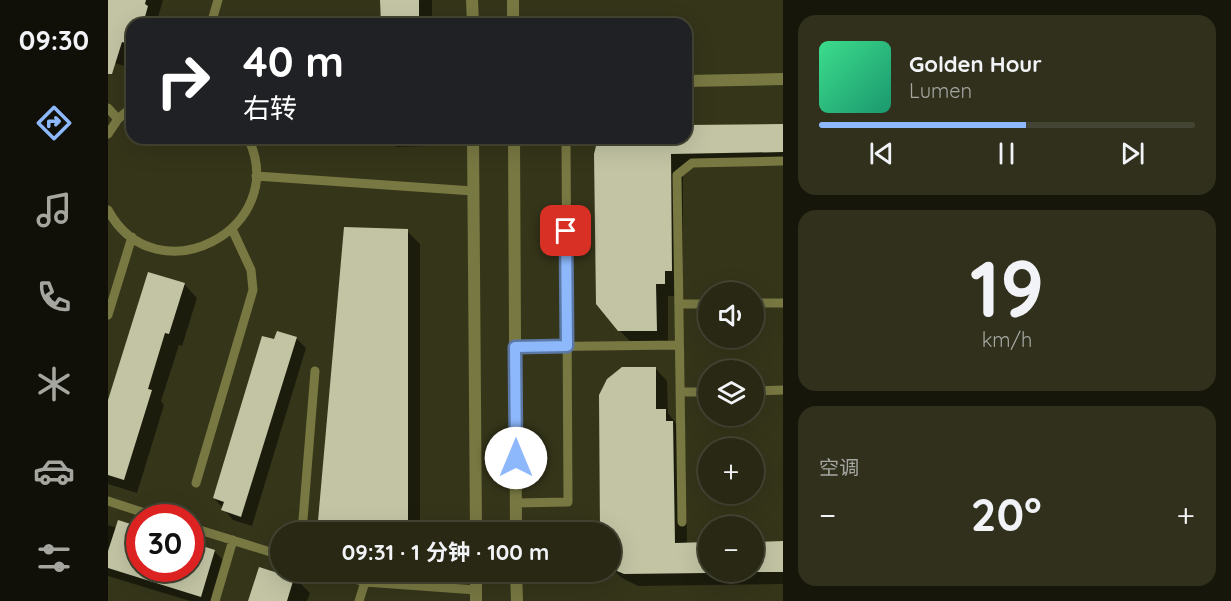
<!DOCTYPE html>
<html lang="zh">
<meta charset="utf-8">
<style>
:root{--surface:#282814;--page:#30301d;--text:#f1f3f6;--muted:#a5a6a0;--line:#444434;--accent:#8db9fc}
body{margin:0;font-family:Quicksand,"Noto Sans SC",sans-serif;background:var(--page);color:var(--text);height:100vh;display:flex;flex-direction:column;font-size:22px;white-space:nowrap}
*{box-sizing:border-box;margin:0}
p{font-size:20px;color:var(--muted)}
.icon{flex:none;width:33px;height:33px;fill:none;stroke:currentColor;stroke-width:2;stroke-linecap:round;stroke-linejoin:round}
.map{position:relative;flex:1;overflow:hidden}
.drawer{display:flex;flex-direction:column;gap:15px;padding:15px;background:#16160b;width:448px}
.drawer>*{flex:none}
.hud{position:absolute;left:18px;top:18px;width:566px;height:126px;border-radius:18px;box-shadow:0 6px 24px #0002,0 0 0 2px var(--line);background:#202124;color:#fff;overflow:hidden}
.buttons{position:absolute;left:590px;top:282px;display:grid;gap:12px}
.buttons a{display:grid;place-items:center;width:66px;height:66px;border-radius:50%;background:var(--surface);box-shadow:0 6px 24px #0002,0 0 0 2px var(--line);font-size:30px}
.speed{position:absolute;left:18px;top:504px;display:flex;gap:12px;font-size:30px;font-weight:700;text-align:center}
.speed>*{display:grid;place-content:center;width:78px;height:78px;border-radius:50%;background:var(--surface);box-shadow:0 6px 24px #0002,0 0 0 2px var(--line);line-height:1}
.speed .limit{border:9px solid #d22;background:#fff;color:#111}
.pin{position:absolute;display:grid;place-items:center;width:51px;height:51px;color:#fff;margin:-26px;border-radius:12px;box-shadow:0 3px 9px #0006}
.me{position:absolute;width:66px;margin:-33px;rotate:0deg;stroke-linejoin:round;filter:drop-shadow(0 0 4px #0008)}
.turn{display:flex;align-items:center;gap:21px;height:126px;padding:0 18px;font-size:27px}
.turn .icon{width:78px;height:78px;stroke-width:2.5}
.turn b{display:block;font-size:42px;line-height:51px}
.big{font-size:45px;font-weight:700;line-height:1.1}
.drawer .card{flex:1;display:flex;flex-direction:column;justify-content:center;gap:9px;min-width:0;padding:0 21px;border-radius:18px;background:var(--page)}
.drawer .dial{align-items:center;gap:0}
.dial b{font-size:78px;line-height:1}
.song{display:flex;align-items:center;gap:18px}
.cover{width:72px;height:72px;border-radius:9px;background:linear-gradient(135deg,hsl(150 70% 55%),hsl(160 70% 35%))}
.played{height:6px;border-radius:3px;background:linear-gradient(90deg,var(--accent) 55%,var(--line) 55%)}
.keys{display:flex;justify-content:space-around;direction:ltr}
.heat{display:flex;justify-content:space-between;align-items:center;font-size:33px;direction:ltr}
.trip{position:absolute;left:162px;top:522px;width:351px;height:60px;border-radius:30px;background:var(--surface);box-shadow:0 6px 24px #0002,0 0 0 2px var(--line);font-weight:700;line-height:60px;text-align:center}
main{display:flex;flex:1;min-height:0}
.tabs{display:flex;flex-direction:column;width:108px;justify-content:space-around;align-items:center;background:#101008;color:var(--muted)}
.tabs .icon{width:42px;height:42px}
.tabs .active{color:var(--accent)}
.tabs b{font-size:27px;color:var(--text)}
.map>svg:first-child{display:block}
</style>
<main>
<nav class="tabs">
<b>09:30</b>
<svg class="icon active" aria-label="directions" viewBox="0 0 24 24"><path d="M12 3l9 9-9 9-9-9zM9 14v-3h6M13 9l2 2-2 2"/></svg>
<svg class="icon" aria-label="music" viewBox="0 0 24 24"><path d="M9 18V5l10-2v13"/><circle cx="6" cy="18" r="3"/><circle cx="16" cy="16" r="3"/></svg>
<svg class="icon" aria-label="phone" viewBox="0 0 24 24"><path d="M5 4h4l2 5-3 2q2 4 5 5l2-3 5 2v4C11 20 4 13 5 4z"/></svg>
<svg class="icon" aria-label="climate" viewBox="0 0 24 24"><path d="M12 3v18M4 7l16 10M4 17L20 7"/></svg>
<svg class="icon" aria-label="car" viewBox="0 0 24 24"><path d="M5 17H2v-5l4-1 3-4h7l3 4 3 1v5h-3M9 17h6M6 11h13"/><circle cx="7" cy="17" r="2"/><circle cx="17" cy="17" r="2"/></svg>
<svg class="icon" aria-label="filters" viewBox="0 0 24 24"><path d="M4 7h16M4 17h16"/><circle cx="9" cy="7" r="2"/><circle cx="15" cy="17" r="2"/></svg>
</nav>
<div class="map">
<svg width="675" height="601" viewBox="0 0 675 601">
<rect width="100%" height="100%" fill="#35351a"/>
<path fill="#0007" d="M0 0H55L50 17 53 20 52 24H24L23 68 0 61Z
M274 0H324V24H274Z
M675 126V164L575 166V282L568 283 569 296H560V343H524L511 330 491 138H578V127Z
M279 138H324V146L288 147Z
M237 229 299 231 312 244V532H210Z
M76 284 89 298 74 346 71 345 53 401 56 405 29 493 0 484V405Z
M188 338 198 348 144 526 125 520 106 498 167 341Z
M547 368 559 381 560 413 577 435 579 544H600V572H645V543H675V584L530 586 514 578 502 567V532H494L492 395Z
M0 525 9 528 32 568H82L106 551 119 564 107 601H82L0 576Z
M152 569 189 580 202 593 199 601H142Z"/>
<path fill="#c2c4a4" d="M0 0H38L37 4 40 6 35 24H24V45L14 42 4 74H0Z
M272 0H311V24H273Z
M675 124V152L563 154 564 271H557V284H548L549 331H510L488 304 486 154 490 138H578V125Z
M236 227 300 229V532H209Z
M40 272 77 283 61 334 57 333 40 389 44 390 16 480 0 475V400Z
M169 331 189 337 133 517 113 510 116 502 105 498 154 336 166 339Z
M514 367H548V409H558V421H565L567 543 600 542V573L516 574 502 568V532H492L491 395 499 379Z
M10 520 32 527V568H82V542L107 550 93 597 0 568V551Z
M675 541V572H645V542Z
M151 567 186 578 179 601H140Z"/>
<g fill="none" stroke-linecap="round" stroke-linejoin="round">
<path stroke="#787843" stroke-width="9" d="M103 24 110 0
M0 108 10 119
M0 134 10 119 24 107
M148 176 365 191
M0 210C48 299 184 229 140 138
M645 303H675
M571 304H600
M0 315 24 237
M407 347 571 345
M645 391 675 390
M572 392H600
M88 483 145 290 143 270 124 229
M0 501 52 518
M408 503 460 502 458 138
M574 522 569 175 584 163 675 161
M82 527 172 555
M194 532 207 371
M223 572 257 582 251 601
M257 582 368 590
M107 601 125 540"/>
<path stroke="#787843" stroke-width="12" d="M364 0 365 24
M405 0V24
M578 81 675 79
M365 138 368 532
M406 138 408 532
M368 572V601
M408 572 409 601"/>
</g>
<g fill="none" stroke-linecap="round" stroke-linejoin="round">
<defs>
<path id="route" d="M408 458 407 347 459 346 458 231"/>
</defs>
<use href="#route" stroke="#5c78a4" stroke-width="15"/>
<use href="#route" stroke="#8db9fc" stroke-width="10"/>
</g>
</svg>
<div class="buttons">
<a><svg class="icon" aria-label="sound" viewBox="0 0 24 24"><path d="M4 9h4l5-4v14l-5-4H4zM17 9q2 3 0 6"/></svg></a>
<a><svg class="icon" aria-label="layers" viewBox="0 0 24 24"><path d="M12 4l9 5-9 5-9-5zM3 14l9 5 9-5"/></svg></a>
<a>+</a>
<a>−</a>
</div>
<div class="speed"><div class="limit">30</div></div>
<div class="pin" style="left:458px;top:231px;background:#d93025"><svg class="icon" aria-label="arrive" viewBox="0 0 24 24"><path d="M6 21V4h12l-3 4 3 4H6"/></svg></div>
<svg class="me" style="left:408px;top:458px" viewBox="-20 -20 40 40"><circle r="19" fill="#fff"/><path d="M0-13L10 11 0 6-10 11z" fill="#8db9fc"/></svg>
<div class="trip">09:31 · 1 分钟 · 100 m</div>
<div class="hud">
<div class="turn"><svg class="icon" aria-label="right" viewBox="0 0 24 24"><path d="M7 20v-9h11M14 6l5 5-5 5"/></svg><div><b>40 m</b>右转</div></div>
</div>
</div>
<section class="drawer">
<div class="card">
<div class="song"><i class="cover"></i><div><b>Golden Hour</b><p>Lumen</p></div></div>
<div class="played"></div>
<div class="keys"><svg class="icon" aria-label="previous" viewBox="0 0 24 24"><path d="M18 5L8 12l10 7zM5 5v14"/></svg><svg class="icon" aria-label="pause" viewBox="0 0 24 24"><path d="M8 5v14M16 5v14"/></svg><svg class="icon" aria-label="next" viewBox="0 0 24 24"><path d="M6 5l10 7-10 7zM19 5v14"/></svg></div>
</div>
<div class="card dial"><b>19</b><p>km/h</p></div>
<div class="card"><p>空调</p>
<div class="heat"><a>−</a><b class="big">20°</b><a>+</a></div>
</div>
</section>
</main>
